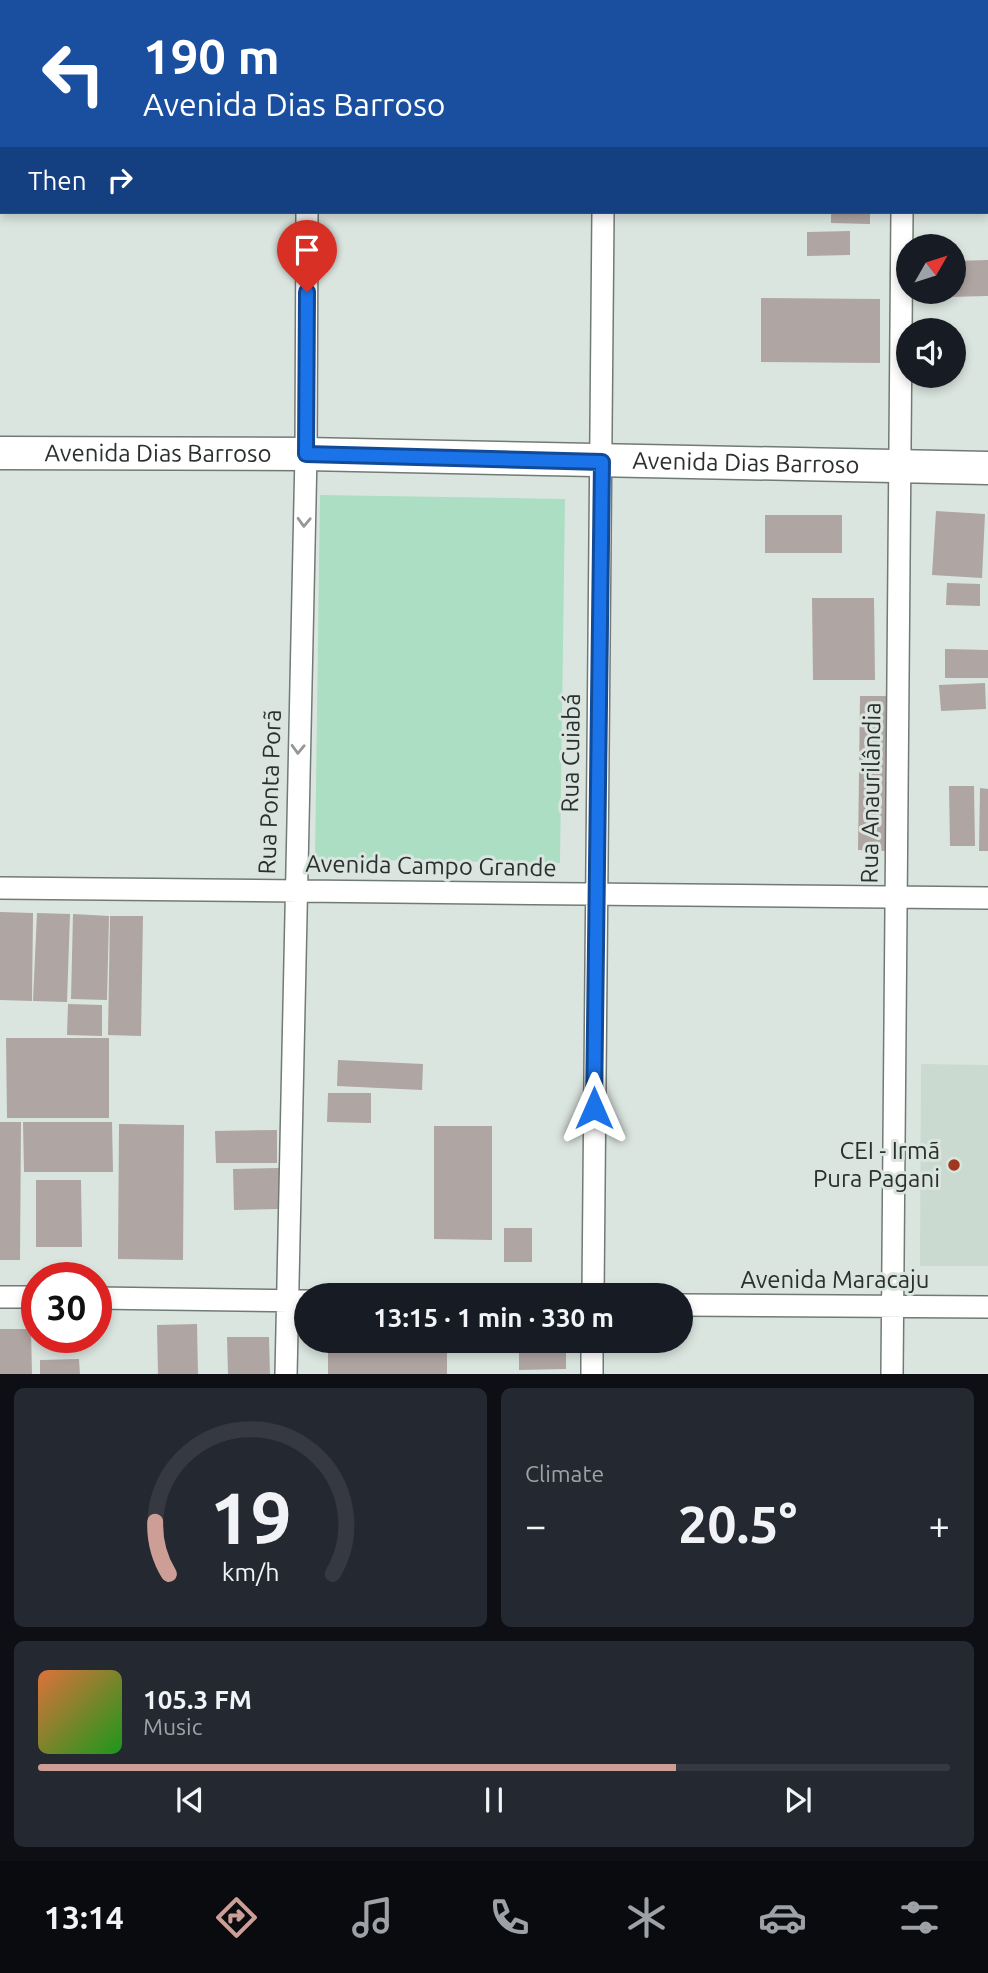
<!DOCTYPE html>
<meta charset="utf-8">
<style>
:root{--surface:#171b24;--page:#242831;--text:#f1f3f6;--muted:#9ea1a6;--line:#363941;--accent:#cd9e96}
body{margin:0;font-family:Ubuntu,sans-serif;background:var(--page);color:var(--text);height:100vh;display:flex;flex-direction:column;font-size:26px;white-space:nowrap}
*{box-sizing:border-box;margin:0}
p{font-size:23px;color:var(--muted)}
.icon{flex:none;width:38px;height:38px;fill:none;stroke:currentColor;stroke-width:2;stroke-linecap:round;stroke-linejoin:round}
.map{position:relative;height:1374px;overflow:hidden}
.sheet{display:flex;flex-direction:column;gap:14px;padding:14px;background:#0d0f14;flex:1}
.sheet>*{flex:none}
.hud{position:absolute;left:0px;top:0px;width:989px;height:214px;box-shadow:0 4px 10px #0003;background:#1a4fa0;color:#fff;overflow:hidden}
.needle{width:46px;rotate:51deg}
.tools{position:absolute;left:896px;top:234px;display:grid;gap:14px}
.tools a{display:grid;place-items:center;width:70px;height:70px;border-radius:50%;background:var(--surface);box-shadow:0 4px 10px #0003;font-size:35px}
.speed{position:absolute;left:21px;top:1262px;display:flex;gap:14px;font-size:35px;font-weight:700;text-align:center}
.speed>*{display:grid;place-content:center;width:91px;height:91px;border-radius:50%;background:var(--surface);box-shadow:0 4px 10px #0003;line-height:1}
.speed .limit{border:10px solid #d22;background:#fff;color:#111}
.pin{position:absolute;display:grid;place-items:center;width:60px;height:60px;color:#fff;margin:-72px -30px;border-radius:50% 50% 50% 0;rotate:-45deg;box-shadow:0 0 7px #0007}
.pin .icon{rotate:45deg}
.me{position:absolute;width:77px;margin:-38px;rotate:0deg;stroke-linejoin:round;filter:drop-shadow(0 0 5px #0008)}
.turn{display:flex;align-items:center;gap:24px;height:147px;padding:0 28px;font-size:32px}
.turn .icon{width:91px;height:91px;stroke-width:2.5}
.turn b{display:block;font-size:49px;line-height:60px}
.then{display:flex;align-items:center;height:66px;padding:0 28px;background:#0003;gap:14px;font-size:26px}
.big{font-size:52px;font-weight:700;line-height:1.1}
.sheet .tile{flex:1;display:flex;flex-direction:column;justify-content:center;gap:10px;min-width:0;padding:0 24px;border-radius:10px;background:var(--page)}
.sheet .dial{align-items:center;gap:0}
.dial svg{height:182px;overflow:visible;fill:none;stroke:var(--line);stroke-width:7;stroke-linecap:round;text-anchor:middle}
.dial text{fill:var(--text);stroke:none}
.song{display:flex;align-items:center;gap:21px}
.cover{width:84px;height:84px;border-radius:10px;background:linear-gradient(135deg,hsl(20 70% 55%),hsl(120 70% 35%))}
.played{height:7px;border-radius:4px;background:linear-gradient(90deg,var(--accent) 70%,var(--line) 70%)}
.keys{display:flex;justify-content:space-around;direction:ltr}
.heat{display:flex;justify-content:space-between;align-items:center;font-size:38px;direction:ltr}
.sheet .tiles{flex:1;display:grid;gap:14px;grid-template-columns:1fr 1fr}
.tile:last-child{grid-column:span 2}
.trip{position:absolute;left:294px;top:1283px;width:399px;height:70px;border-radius:35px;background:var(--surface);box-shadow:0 4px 10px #0003;font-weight:700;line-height:70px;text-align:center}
.tabs{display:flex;height:112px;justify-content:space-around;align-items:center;background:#090b0e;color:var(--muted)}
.tabs .icon{width:49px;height:49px}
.tabs .selected{color:var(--accent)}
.tabs b{font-size:32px;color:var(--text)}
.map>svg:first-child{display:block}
</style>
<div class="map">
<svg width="988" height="1375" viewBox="0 0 988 1375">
<rect width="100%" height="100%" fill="#dbe5df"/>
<path fill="#cadad1" d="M921 1064 988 1065V1266H920Z"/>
<path fill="#acdec3" d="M320 495 565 499 560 863 315 859Z"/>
<path fill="#afa5a2" d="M831 212H870V224L831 223Z
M850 231V255L807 256V232Z
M988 260V296L948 297V292H954V261Z
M761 298 880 299V363L761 362Z
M936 511 985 514 982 578 932 575Z
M765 515H842V553H765Z
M947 583 980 584V606L946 605Z
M812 598H874L875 680H813Z
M945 649 988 650V678H945Z
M985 683 986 709 941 711 939 685Z
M860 696H887L886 851 858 850Z
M949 786H974L975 846H950Z
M980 788 988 789V851H979Z
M0 912 33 913 32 1001 0 1000Z
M37 913 70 914 67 1002 33 1001Z
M73 914 109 916 107 1000 71 999Z
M110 916H143L141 1036 108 1035Z
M68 1004 102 1005V1036L67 1035Z
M6 1038H109V1118H7Z
M338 1060 423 1064 422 1090 337 1086Z
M328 1093H371V1123L327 1122Z
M0 1122H21L20 1260H0Z
M23 1122H112L113 1172H24Z
M119 1124 184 1125 183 1260 118 1259Z
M434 1126H492V1240L434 1239Z
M277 1130V1163H216L215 1131Z
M279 1168 280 1209 234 1210 233 1169Z
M36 1180H81L82 1247H36Z
M504 1228H532V1262H504Z
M197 1324 198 1375H158L157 1325Z
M0 1329H31L32 1375H0Z
M227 1337H269L270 1375H228Z
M328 1340H447V1375H328Z
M519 1340H566V1369L519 1370Z
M79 1359 80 1375H40V1360Z"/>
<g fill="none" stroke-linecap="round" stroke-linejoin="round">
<defs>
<path id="minor" d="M310 2V0
M604 2V0
M904 2V0
M0 68H2
M987 76H988
M0 888 988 898
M593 1295 603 212
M0 1297H37
M96 1298 306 1301
M681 1305 988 1307
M286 1375 306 454 307 212
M592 1375V1340
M892 1375 902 212"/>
<g id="primary">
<path id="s1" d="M0 453 306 454 988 468"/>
</g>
</defs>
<use href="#minor" stroke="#727a75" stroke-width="24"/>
<use href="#primary" stroke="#727a75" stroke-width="35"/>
<use href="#minor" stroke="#fff" stroke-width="21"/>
<use href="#primary" stroke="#fff" stroke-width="32"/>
</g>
<defs><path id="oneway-chevron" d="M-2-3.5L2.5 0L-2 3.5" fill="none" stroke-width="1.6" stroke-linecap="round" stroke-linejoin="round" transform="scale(1.75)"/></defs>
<g stroke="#959796">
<use href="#oneway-chevron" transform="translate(304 522) rotate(92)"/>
<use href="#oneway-chevron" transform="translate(298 749) rotate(92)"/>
</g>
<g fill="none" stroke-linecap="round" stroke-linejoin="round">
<defs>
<path id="route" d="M307 292 306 454 602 462 594 1108"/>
</defs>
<use href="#route" stroke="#114b97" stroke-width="18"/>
<use href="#route" stroke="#1a73e8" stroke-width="12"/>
</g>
<circle fill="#a03720" stroke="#dbe5df" stroke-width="2.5" cx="954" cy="1165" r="7"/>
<g text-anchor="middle" stroke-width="6" stroke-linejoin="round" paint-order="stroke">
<g font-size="24" fill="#2b2f2d" stroke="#dbe5df">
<text dy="8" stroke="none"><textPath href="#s1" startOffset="158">Avenida Dias Barroso</textPath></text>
<text dy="8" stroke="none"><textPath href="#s1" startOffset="746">Avenida Dias Barroso</textPath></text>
<text transform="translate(571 753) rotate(-89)" y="8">Rua Cuiabá</text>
<text transform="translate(270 792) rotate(-88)" y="8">Rua Ponta Porã</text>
<text transform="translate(871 793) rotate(-89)" y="8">Rua Anaurilândia</text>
<text transform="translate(431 866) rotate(1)" y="8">Avenida Campo Grande</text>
<text x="835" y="1288">Avenida Maracaju</text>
</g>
<g font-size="24" fill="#2b2f2d" stroke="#dbe5df" text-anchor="end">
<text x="940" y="1159">CEI - Irmã<tspan x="940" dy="28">Pura Pagani</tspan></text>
</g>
</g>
</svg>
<div class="tools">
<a><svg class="needle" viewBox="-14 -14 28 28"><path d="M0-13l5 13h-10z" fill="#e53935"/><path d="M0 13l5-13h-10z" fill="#9ea1a6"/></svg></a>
<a><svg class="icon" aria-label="sound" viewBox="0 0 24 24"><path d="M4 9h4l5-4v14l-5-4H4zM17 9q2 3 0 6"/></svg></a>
</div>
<div class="speed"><div class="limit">30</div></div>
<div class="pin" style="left:307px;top:292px;background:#d93025"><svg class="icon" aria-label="arrive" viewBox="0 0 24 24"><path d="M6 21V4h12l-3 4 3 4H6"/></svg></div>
<svg class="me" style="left:594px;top:1108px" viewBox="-20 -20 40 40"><path d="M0-17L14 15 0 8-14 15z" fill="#1a73e8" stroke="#fff" stroke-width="4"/></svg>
<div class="trip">13:15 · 1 min · 330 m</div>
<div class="hud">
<div class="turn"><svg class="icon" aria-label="left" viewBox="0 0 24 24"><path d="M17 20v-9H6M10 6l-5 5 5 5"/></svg><div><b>190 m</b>Avenida Dias Barroso</div></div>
<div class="then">Then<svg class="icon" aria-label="right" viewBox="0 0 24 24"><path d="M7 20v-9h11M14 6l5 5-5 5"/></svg></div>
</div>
</div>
<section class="sheet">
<div class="tiles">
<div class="tile dial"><svg viewBox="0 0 100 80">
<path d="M14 69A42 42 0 1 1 86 69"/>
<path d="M14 69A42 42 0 0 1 8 46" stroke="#cd9e96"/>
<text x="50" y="56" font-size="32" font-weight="700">19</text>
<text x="50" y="72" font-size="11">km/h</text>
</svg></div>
<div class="tile"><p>Climate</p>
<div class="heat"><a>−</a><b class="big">20.5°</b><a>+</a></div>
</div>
<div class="tile">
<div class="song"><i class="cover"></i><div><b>105.3 FM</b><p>Music</p></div></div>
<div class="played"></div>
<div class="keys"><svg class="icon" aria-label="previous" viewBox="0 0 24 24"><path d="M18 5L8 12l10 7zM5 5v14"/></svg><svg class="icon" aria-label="pause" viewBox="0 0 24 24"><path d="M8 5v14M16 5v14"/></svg><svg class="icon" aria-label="next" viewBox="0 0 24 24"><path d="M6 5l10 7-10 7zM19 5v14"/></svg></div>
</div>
</div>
</section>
<nav class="tabs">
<b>13:14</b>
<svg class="icon selected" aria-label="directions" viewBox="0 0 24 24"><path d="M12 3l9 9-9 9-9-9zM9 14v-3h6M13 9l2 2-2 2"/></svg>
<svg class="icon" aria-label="music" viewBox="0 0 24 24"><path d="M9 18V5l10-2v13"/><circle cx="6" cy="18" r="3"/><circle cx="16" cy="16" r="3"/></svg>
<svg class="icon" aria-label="phone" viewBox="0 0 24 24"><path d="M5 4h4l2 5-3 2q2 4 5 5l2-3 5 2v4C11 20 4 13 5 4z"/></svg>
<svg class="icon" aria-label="climate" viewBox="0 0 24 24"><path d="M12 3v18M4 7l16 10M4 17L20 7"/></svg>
<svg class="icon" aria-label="car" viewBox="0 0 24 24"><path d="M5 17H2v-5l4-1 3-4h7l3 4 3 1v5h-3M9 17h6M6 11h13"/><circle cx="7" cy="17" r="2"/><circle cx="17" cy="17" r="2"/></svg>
<svg class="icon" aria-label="filters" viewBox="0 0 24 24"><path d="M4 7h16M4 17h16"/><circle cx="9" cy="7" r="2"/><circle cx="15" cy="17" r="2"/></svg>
</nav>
